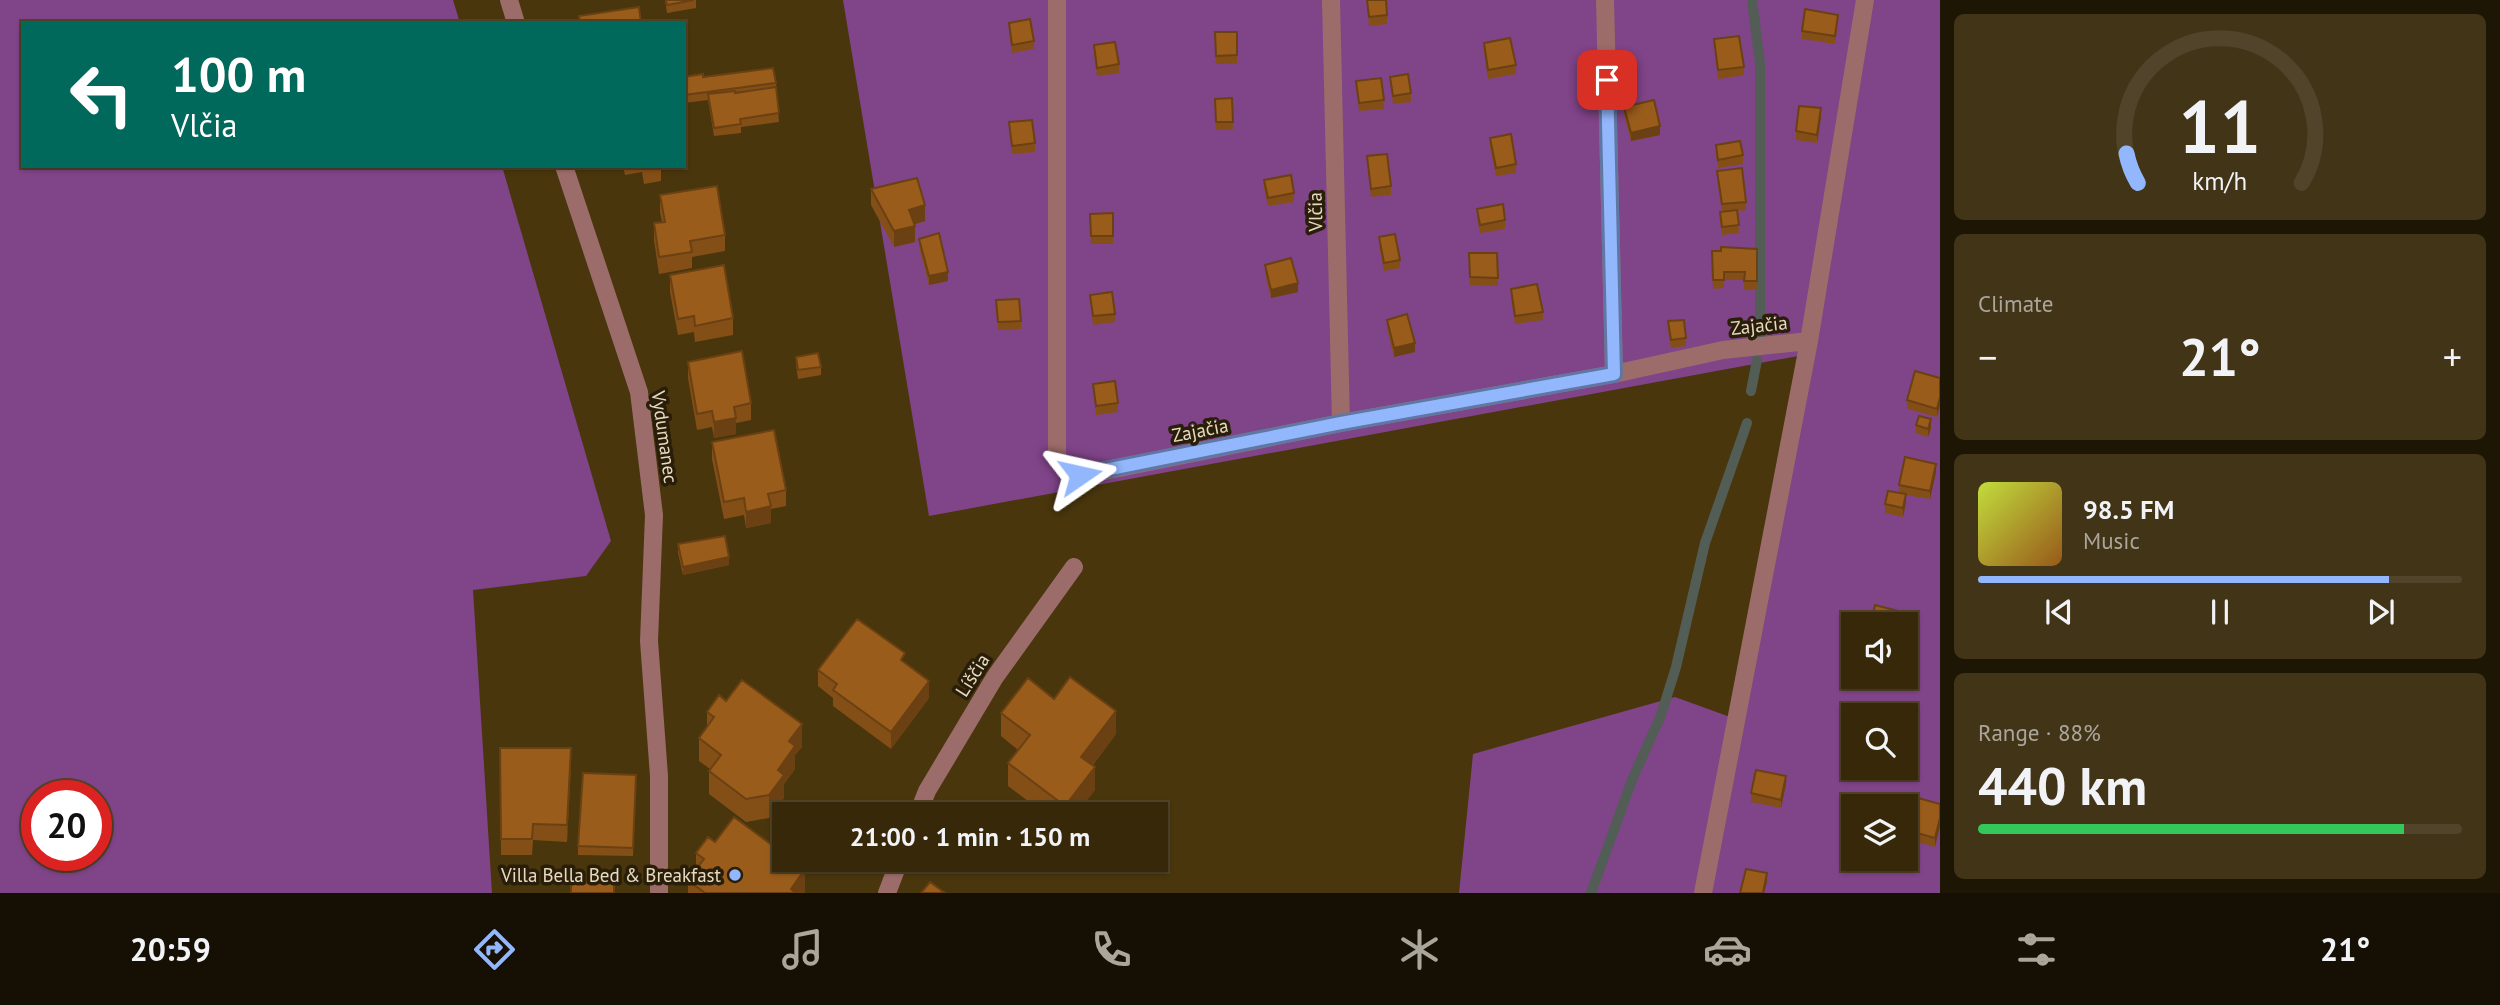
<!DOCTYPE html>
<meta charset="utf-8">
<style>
:root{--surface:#372809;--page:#423417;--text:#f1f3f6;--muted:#aaa69c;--line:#51442a;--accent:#93b7fd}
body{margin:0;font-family:"PT Sans",sans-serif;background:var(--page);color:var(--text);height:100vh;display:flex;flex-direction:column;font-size:26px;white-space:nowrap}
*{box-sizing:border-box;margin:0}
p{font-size:23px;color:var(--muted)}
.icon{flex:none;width:38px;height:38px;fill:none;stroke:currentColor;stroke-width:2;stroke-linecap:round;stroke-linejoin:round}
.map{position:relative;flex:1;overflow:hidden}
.sheet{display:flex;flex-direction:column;gap:14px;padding:14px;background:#1e1605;width:560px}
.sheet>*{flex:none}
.hud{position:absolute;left:21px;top:21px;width:665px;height:147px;border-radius:0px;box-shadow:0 2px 5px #0004,0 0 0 2px var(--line);background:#00695c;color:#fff;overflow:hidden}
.tools{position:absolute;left:1841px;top:612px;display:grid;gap:14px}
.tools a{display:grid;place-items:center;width:77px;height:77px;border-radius:0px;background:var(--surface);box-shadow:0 2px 5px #0004,0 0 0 2px var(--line);font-size:35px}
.speed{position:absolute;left:21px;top:780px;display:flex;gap:14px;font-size:35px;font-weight:700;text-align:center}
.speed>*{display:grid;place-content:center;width:91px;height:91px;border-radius:50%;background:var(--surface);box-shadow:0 2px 5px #0004,0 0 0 2px var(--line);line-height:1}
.speed .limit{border:10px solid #d22;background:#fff;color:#111}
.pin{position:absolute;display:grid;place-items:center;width:60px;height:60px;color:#fff;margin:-30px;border-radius:14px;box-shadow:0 4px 10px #0006}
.me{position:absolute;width:77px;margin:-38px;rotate:79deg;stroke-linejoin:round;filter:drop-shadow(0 0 5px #0008)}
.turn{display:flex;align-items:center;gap:24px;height:147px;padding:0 35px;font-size:32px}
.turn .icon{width:91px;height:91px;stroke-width:2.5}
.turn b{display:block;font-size:49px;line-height:60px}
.big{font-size:52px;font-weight:600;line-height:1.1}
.sheet .tile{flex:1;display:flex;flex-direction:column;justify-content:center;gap:10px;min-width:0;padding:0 24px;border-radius:10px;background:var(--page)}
.sheet .dial{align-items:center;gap:0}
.dial svg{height:182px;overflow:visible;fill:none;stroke:var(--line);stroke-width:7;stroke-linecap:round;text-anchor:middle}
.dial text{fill:var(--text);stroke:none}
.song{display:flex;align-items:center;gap:21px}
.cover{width:84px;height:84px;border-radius:10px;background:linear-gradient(135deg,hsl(70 70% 55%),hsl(30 70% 35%))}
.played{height:7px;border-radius:4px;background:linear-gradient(90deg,var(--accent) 85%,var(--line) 85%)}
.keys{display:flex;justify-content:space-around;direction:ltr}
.heat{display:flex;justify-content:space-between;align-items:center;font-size:38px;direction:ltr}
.charge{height:10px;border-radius:5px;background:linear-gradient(90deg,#34c759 88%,var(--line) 0)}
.trip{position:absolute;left:772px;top:802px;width:396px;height:70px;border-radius:0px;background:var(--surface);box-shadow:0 2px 5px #0004,0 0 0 2px var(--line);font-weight:600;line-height:70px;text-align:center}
.dock{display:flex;height:112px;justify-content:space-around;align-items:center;background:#161004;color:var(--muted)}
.dock .icon{width:49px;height:49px}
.dock .current{color:var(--accent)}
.dock b{font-size:32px;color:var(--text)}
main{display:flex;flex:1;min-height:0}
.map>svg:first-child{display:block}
</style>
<main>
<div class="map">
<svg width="1940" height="893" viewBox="0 0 1940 893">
<rect width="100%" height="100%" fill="#49360c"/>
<path fill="#804488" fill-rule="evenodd" d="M0 0H453L460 23H23V166H502L611 541 586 576 473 590 492 893H0ZM37 796H96V856H37Z
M843 0H1940V893H1459L1473 754 1675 697 1733 718 1809 354 929 516ZM1853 625H1906V677H1853ZM1853 716H1906V768H1853ZM1853 807H1906V859H1853Z"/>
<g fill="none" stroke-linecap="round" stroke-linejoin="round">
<path stroke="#525d56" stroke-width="10" d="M1752 0 1760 63V335
M1751 391 1757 360
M1591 893 1632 780 1661 715 1676 667 1705 543 1747 423"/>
<path stroke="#9c6c6a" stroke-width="18" d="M509 0 516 23
M1057 0V460L1080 476 1341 423 1614 374 1723 350 1809 341
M1331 0 1341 423
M1605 0 1614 374
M564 166 639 392 654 515 649 641 659 776V893
M918 814 927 791 995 677 1074 567
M887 893 900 859
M1703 893 1809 341 1865 0"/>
</g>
<path fill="#844f17" d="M665 0H696V8L667 13Z
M1367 0 1387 15V24L1369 26Z
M1009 23 1034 41V49L1012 53 1009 31Z
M1838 23 1835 44 1802 39V31Z
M1237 32V64H1216L1215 41Z
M1714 39 1744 67V75L1718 79Z
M1484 43 1516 65V74L1488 79 1484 52Z
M1094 45 1119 64V73L1097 76 1094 54Z
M684 77H703L776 83 779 122 741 127V133L714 136 708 100 684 103Z
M1390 77 1411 93V102L1393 104Z
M1356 81 1384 100V109L1359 111Z
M1232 98 1233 130H1216L1215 99Z
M1624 107 1660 135 1631 141 1624 115Z
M1821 117 1817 143 1796 140V131Z
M1009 122 1035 143V152L1012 154Z
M1490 138 1516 164V173L1496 176 1490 147Z
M1716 145 1743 155V164L1718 168 1716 154Z
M1367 156 1391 186V195L1371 197Z
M623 166H673L661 169V181L644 184 642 172 625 175Z
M1717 171 1746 202V210L1737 211 1739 233 1722 235 1720 221V212H1722L1717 179Z
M1264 180 1294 193V202L1268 206 1264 188Z
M871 189 925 221 915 224V242L894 247 871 205Z
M660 195 725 235V251L692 257V268L659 274 654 240V223L662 222 660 212Z
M1477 209 1505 220V229L1480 233 1477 218Z
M1113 213V244H1091L1090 214Z
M1379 237 1400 260V268L1384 271 1379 246Z
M919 239 948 281 929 285 919 247Z
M1757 249V289L1744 290V280H1724V288L1713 289 1712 251Z
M1469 253H1497L1498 286 1470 285Z
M1265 265 1298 292 1271 298 1265 274Z
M670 275 733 318V335L695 342 694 332 678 335 670 292Z
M1511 289 1543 312V320L1515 324 1511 297Z
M1090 295 1115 314V322L1093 325Z
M996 300 1021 321V329L998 330Z
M1387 320 1415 352 1394 357 1387 328Z
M1668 321 1686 338V346L1671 348 1668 330Z
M796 357 821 367V375L798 379 796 365Z
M688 362 751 403V420L736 423V434L714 438 712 427 697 430 688 378Z
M1940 378 1937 417 1907 409V400Z
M1093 384 1118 403V412L1096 415Z
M1916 425 1931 428 1928 437 1916 433Z
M712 442 786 490V506L771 509V523L746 528 744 515 724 519 712 459Z
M1936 472 1930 499 1906 495V502L1903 517 1885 513V504L1899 492V485Z
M678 544 729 565 683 575 678 553Z
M905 663 929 698 891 749 833 706V698L818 686V670Z
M726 701 802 747 795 755V769L784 784V798L769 818 746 822 709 794V771L710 769 699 761V738L707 727V712Z
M1001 713 1116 734 1093 765 1095 790 1076 814H1045L1008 786V763L1018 750 1001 736Z
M500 748 571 764 567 842 533 840 532 855H501Z
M636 775 633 856 578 855V846Z
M1786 784 1781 808 1751 802V793Z
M1940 804 1935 847 1910 840V831Z
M715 842 805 892 804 893H688V880L696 869V853Z
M1859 859H1890L1888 871 1859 867Z"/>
<path fill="#6b4013" d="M1821 108V117L1817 143V135Z
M1660 126V135L1631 141V133Z
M925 205V221L909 226V210Z
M915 226V242L894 247V231Z
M948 272V281L929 285V276Z
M1298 283V292L1271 298V290Z
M1415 343V352L1394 357V348Z
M1940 397V406L1937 417V409Z
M736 418V434L714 438V422Z
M1931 419V428L1928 437V429Z
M1936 464V472L1930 499V491Z
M1906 494V502L1903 517V508Z
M771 506V523L746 528V512Z
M729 557V565L683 575V567Z
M929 681V698L891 749V732Z
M1116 711V734L1081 780V757Z
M802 724V747L795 755V769L784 784V798L769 818V795L778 770 789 741Z
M571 748V764L567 842V825Z
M1095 767V790L1076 814H1065V806Z
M1786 776V784L1781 808V800Z
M1940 818V826L1935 847V838Z
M805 869V892L804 893H791V889Z
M1767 873V882L1764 893H1763Z"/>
<path fill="#995c1b" stroke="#6b4013" stroke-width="2" d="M666 0H694L667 5Z
M1367 0H1386L1387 15 1369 17Z
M639 7 641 23H580L579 16Z
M1805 9 1838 15 1835 36 1802 31Z
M1030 19 1034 41 1012 45 1009 23Z
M1215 32H1237V55L1216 56Z
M1739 36 1744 67 1718 70 1714 39Z
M1510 38 1516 65 1488 70 1484 43Z
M1115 42 1119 64 1097 68 1094 45Z
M773 68 776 83 684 95V77L703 74V77Z
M1408 74 1411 93 1393 96 1390 77Z
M1381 78 1384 100 1359 103 1356 81Z
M776 87 779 113 740 119 741 124 714 128 708 94 735 91V93Z
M1232 98 1233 122H1216L1215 99Z
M1654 100 1660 126 1631 133 1624 107Z
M1799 106 1821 108 1817 135 1796 131Z
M1032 120 1035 143 1012 146 1009 122Z
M1511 134 1516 164 1496 168 1490 138Z
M1740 141 1743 155 1718 160 1716 145Z
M1387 154 1391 186 1371 189 1367 156Z
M1742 168 1746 202 1722 204 1717 171Z
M1291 175 1294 193 1268 198 1264 180Z
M917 178 925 205 909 210 915 226 894 231 871 189Z
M717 186 725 235 690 241 692 252 659 257 654 223 665 222 660 195Z
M1503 204 1505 220 1480 225 1477 209Z
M1737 210 1739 225 1722 227 1720 212Z
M1113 213V236H1091L1090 214Z
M939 233 948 272 929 276 919 239Z
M1395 234 1400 260 1384 263 1379 237Z
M1721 247 1757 249V281H1744L1745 272H1724V280H1713L1712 251H1721Z
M1469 253H1497L1498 278 1470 277Z
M1291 258 1298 283 1271 290 1265 265Z
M724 265 733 318 695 326 694 316 678 319 670 275Z
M1537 284 1543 312 1515 316 1511 289Z
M1112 292 1115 314 1093 316 1090 295Z
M1019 299 1021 321 998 322 996 300Z
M1407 314 1415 343 1394 348 1387 320Z
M1684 320 1686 338 1671 340 1668 321Z
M742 351 751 403 734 407 736 418 714 422 712 411 697 414 688 362Z
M818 353 821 367 798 370 796 357Z
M1915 371 1940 378V397L1937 409 1907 400Z
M1115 381 1118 403 1096 406 1093 384Z
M1919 416 1931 419 1928 429 1916 425Z
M774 430 786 490 768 494 771 506 746 512 744 498 724 502 712 442Z
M1905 457 1936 464 1930 491 1899 485Z
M1888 491 1906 494 1903 508 1885 504Z
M725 536 729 557 683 567 678 544Z
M1875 605 1906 613 1903 625H1871Z
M857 619 905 653 901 660 929 681 891 732 833 690 837 684 818 670Z
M1070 677 1116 711 1081 757 1095 767 1065 806 1008 763 1030 735 1001 713 1028 678 1054 699Z
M742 680 802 724 789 741 795 746 778 770 784 775 769 795 746 799 709 771 721 755 699 738 714 717 707 712 719 695 726 701Z
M500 748H571L567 825 533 824 532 839H501Z
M1756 770 1786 776 1781 800 1751 793Z
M583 773 636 775 633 848 578 846Z
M1918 798 1940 804V818L1935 838 1910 831Z
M734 817 784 854V859H792L805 869 791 889 796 893H705L688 880 704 859 696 853 708 837 715 842Z
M1865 859H1889L1888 862Z
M1746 869 1767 873 1763 893H1740Z
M930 882 945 893H921Z
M571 883H614V893H571Z"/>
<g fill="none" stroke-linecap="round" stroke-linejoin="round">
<defs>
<path id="route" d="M1080 475 1341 423 1614 374 1607 80"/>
</defs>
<use href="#route" stroke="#6077a4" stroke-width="18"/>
<use href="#route" stroke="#93b7fd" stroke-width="12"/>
</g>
<circle fill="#93b7fd" stroke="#291e09" stroke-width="2.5" cx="735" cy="875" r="7"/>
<g text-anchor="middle" stroke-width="7" stroke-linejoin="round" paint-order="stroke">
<g font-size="19" fill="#e8dac0" stroke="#291e09">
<text transform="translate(1315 212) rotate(-91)" y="7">Vlčia</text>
<text transform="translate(1759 325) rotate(-6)" y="7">Zajačia</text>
<text transform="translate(1200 430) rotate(-11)" y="7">Zajačia</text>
<text transform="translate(665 437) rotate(82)" y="7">Vydumanec</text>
<text transform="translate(972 675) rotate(-58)" y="7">Líščia</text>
</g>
<g font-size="19" fill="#e8dac0" stroke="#291e09" text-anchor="end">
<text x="721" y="882">Villa Bella Bed &amp; Breakfast</text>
</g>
</g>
</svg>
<div class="tools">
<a><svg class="icon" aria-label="sound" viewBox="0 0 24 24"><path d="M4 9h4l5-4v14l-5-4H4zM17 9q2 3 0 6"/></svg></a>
<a><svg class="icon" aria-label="search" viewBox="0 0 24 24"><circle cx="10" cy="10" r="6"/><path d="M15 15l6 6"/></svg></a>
<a><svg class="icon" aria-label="layers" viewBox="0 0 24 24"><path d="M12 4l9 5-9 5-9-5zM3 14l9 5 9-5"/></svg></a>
</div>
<div class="speed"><div class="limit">20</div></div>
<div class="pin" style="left:1607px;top:80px;background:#d93025"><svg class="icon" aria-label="arrive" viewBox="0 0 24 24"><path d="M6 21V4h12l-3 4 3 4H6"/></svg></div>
<svg class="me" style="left:1080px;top:475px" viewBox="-20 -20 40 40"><path d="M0-17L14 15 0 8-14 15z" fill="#93b7fd" stroke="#fff" stroke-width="4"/></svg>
<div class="trip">21:00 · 1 min · 150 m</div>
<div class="hud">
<div class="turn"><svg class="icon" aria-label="left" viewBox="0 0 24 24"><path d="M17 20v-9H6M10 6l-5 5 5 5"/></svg><div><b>100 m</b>Vlčia</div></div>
</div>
</div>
<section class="sheet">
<div class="tile dial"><svg viewBox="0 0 100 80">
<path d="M14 69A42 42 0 1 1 86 69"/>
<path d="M14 69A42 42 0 0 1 9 56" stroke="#93b7fd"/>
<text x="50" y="56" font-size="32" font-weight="700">11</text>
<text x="50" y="72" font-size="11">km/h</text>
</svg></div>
<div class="tile"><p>Climate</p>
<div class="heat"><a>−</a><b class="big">21°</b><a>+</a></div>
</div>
<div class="tile">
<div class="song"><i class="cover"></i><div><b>98.5 FM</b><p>Music</p></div></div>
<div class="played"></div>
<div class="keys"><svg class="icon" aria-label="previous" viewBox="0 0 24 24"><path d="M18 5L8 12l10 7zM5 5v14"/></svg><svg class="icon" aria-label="pause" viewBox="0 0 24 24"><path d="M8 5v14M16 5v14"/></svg><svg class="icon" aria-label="next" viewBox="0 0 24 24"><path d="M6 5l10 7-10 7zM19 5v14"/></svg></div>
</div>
<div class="tile"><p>Range · 88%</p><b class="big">440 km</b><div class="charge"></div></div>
</section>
</main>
<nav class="dock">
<b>20:59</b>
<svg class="icon current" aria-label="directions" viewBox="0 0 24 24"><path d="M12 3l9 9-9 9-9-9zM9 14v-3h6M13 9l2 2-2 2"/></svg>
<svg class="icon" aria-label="music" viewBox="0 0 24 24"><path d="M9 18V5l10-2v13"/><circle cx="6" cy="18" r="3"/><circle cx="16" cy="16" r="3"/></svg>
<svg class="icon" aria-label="phone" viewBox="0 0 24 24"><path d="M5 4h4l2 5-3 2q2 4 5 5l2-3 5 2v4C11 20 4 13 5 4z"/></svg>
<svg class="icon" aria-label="climate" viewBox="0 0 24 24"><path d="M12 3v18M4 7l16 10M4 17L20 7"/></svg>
<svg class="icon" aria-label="car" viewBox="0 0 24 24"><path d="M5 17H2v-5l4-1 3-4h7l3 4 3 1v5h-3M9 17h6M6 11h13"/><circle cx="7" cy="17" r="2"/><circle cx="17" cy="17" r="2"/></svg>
<svg class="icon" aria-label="filters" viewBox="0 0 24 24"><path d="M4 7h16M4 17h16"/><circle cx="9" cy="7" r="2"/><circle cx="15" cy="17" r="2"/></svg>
<b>21°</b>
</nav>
